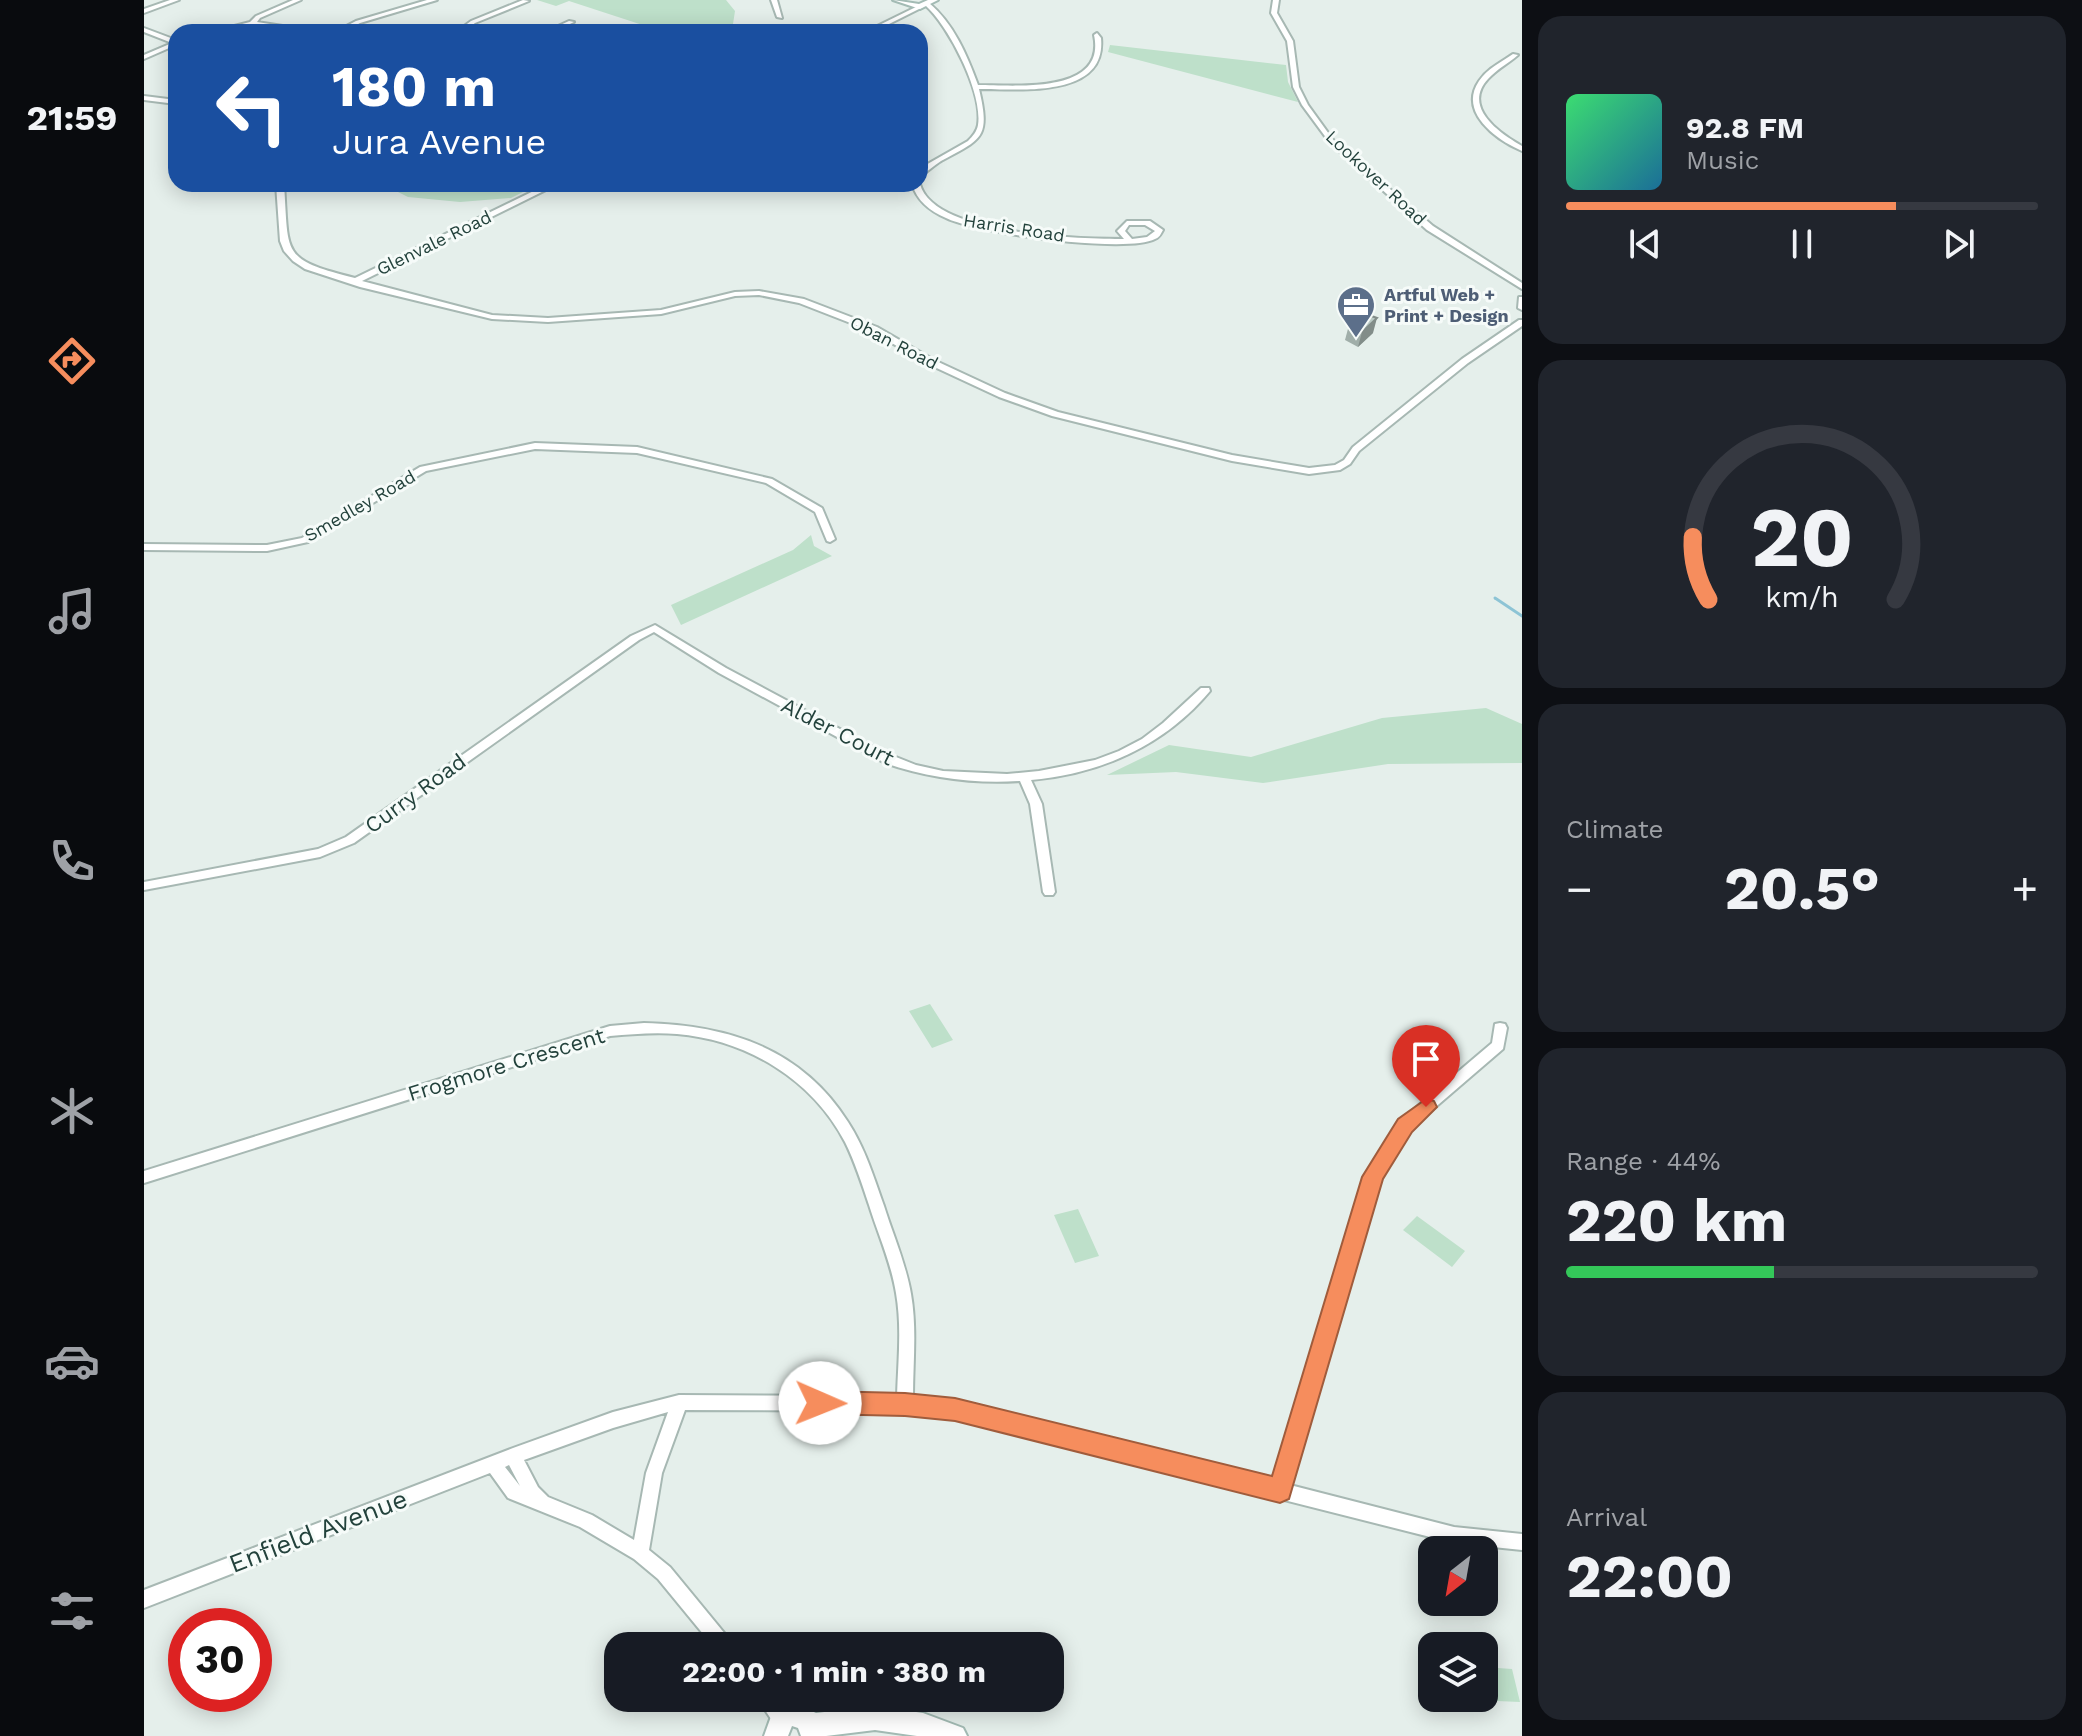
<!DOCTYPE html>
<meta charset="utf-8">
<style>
:root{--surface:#171b24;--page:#20242c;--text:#f1f3f6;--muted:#9ea1a6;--line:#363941;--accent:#f68d5d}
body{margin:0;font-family:"Work Sans",sans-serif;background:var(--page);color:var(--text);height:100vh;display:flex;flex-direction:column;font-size:30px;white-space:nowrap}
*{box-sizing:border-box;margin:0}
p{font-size:26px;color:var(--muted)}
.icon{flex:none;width:44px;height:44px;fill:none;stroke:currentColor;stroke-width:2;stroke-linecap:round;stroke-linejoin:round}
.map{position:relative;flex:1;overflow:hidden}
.drawer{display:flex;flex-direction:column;gap:16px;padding:16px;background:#0d0f14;width:560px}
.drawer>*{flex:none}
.top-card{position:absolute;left:24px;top:24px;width:760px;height:168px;border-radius:24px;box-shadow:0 4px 20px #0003;background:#1a4fa0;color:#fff;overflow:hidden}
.needle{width:52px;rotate:211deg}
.fabs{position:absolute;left:1274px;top:1536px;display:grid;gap:16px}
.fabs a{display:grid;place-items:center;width:80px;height:80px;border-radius:16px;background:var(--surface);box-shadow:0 4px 20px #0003;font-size:40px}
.speed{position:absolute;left:24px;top:1608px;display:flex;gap:16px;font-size:40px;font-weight:700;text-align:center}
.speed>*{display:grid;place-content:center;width:104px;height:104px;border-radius:50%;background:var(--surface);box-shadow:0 4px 20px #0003;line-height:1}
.speed .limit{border:12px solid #d22;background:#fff;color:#111}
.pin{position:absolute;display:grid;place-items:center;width:68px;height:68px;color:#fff;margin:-82px -34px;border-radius:50% 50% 50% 0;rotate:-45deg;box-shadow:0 0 8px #0007}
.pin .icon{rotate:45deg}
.me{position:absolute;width:88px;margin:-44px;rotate:91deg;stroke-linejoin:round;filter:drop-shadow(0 0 6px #0008)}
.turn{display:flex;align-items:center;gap:28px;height:168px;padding:0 32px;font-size:36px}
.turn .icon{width:104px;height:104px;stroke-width:2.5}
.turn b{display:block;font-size:56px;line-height:68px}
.big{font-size:60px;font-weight:700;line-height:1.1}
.drawer .tile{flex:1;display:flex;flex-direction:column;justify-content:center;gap:12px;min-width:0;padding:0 28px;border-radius:24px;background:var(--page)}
.drawer .dial{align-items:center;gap:0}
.dial svg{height:208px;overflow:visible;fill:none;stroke:var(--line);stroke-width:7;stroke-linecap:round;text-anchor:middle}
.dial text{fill:var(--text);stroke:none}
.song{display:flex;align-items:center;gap:24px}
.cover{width:96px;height:96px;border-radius:12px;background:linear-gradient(135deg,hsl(140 70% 55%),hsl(200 70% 35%))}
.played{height:8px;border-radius:4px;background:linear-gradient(90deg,var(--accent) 70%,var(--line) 70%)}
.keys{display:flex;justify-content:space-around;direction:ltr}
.heat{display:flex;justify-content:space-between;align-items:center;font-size:44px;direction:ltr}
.charge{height:12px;border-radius:6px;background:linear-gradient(90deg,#34c759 44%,var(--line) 0)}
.trip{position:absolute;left:460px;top:1632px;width:460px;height:80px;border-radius:24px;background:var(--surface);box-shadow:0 4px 20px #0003;font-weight:700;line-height:80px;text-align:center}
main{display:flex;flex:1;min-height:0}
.tab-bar{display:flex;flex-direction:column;width:144px;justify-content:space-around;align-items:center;background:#090b0e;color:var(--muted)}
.tab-bar .icon{width:56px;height:56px}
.tab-bar .active{color:var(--accent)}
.tab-bar b{font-size:36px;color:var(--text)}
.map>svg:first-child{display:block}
</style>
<main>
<nav class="tab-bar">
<b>21:59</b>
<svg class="icon active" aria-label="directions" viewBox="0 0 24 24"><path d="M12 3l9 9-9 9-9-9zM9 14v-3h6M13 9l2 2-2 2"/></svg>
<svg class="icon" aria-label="music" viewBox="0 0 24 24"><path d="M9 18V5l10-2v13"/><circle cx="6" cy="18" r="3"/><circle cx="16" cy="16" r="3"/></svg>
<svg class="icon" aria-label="phone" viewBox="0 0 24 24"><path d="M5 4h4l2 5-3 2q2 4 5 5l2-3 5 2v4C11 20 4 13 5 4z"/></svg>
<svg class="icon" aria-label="climate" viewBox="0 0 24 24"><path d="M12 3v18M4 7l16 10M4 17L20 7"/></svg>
<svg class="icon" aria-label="car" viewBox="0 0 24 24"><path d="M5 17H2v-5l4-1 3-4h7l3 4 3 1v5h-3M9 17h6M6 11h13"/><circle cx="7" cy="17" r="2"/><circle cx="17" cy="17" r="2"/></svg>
<svg class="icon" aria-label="filters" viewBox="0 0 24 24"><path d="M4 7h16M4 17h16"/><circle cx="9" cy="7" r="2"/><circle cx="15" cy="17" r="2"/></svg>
</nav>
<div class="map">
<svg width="1378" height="1736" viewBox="0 0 1378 1736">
<rect width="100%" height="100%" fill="#e5efeb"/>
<path fill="#bee0ca" d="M393 0H582L591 11 589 24 614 32H520L425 1 412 6Z
M966 45 1142 65 1144 82 1154 102 964 52Z
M238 184H274L299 189 395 184 367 198 316 202 264 197Z
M667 535 670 546 688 556 537 625 527 605 649 550Z
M1342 708 1378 724V763L1244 764 1119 783 1032 772 963 775 1025 745 1107 757 1238 718Z
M786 1004 809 1040 788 1048 765 1011Z
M934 1209 955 1256 931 1263 910 1215Z
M1273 1216 1321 1251 1308 1267 1259 1230Z
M1340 1667 1368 1669 1376 1702 1307 1699 1340 1698Z"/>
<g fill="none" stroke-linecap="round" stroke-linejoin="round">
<path stroke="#8dc4d5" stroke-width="3" d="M1351 598 1378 616"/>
<defs>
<path id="street" d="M26 0H35L0 13V9Z
M149 0H157L116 18 113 22 177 32C155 32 134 27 112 25 97 24 82 32 67 32L106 22 112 16Z
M283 0H293L216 23 199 32H191L212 21Z
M379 0 385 1 331 23 319 32H312L327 21Z
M627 0H633L638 18 633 17Z
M1129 0H1135L1133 13 1149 41 1155 87 1164 105 1190 141 1289 226 1378 283V289L1283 230 1186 143 1158 105 1149 87 1143 41 1127 13Z
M781 3H785C810 24 823 55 834 85 869 85 963 95 950 35L953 33 957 38C963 99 873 89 835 89 847 139 837 139 797 161 789 166 783 172 776 176V170L780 166 824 141C829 136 833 131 834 125 839 93 805 26 781 5Z
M774 6 779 7 729 32H721Z
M425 21 430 22 409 32H401Z
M0 28 32 40V45L0 59V55L28 43 0 32Z
M1369 54 1374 55C1365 63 1353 69 1344 79 1318 107 1355 133 1378 146V151C1352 140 1314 112 1335 81 1343 69 1357 62 1369 54Z
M0 96 32 100V104L0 100Z
M132 184H140C145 255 136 259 211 278L404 184H414L218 281 348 315 404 318 517 310 591 292 615 291 660 299 733 327 790 360 861 393 914 412 1088 455 1165 468 1191 465 1200 460 1209 447 1318 359 1375 320H1378V326L1324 363 1215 451 1206 464 1196 470 1165 474 1088 461 908 416 855 397 784 364 727 331 655 303 615 295 591 296 517 314 404 322 348 319 216 287 161 269 149 261 140 251 136 241Z
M768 184H776C789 235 936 239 980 239L973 231 983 221H1006L1019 230C1016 235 1016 237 1011 239 983 254 832 233 802 218 786 211 773 201 768 184ZM985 225H1001L1011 231 1003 237 988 239 981 231Z
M1375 297H1378V310L1374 308Z
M391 443 493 447 628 479 678 508 691 539 686 542 683 541 671 512 622 483 493 453 391 449 282 471 164 542 123 551 0 550V544L123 545 158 538 276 467Z
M511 625 582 668 737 751 772 765 799 771 863 774 895 771 951 760 975 751 998 739 1019 723 1057 688H1065L1066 691C1021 745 957 774 887 780L898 804 911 892 909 895H901L899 892 886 804 876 781C829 784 785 778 741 763L575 673 510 632 495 640 210 843 176 857 0 890V882L174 849 202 837 487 636Z
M500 1023C584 1025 657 1048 704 1122 721 1148 730 1178 740 1206 749 1235 762 1264 767 1294 773 1328 769 1363 769 1397L811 1401 1131 1482 1224 1173 1256 1121 1348 1043 1351 1024 1356 1023 1361 1024 1363 1028 1359 1049 1266 1129 1236 1179 1146 1485 1310 1527 1378 1534V1550L1310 1543 811 1417 761 1411 541 1410 518 1473 505 1550 526 1567 586 1640 589 1646H569L514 1579 490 1559 436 1527 364 1498 346 1473 0 1608V1590L369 1448 469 1412 535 1395 753 1396C754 1362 758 1327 752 1293 747 1262 734 1234 725 1205 718 1184 711 1162 701 1142 668 1079 603 1040 533 1034 511 1032 488 1034 466 1036L0 1183V1171L466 1026ZM524 1412 502 1473 490 1540 448 1515 404 1497 394 1487 380 1460 469 1428ZM365 1465 376 1486 361 1467Z
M613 1698H633L646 1719 643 1725 637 1728 631 1725Z"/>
<path id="secondary" d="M749 0 775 4 784 0H794L776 9Z
M648 1702 672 1713 731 1706 779 1713 819 1728 823 1736H773L731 1730 682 1736H657L654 1728 648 1726 644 1736H620L629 1711Z"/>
</defs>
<use href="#street" stroke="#a7b8b3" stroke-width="4"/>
<use href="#secondary" stroke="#a3bbb4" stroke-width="4"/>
<use href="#street" fill="#fff" fill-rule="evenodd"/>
<use href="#secondary" fill="#fff" fill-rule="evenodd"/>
</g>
<path fill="#a0aea9" d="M1205 325 1229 333 1214 347 1201 340Z"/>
<path fill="#828d89" d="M1233 318 1229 333 1214 347 1218 332Z"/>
<path fill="#bacac4" stroke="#828d89" stroke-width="2" d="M1219 313 1233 318 1218 332 1205 325Z"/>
<path fill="#f68d5d" stroke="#a05c3c" stroke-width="2" d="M1282 1099 1290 1101 1293 1107 1268 1132 1239 1179 1145 1499 1136 1503 811 1421 761 1416 676 1414 668 1411 665 1403 668 1395 676 1391 761 1393 811 1398 1128 1476 1218 1177 1254 1119Z"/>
<defs>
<symbol id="office-pin" viewBox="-11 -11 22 30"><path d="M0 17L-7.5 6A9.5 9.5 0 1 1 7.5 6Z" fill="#5c6f8a" stroke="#f6fbf9"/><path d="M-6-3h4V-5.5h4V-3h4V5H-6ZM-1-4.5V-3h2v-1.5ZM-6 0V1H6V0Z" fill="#fff"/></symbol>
</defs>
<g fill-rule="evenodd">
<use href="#office-pin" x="1190" y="283" width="44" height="60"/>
</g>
<g text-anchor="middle" stroke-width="6" stroke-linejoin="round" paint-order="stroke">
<g font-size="18" fill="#23423c" stroke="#f6fbf9">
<text transform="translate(1232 178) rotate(43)" y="6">Lookover Road</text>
<text transform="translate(870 228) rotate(9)" y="6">Harris Road</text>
<text transform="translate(290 243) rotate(-26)" y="6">Glenvale Road</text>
<text transform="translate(750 343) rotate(27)" y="6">Oban Road</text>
<text transform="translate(216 506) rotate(-30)" y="6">Smedley Road</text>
</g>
<g font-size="18" font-weight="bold" fill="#4e5e75" stroke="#f6fbf9" text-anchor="start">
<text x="1240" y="301">Artful Web +<tspan x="1240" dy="21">Print + Design</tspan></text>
</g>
<g font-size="22" fill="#23423c" stroke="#f6fbf9">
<text transform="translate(694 731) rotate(27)" y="8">Alder Court</text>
<text transform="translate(271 793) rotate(-36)" y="8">Curry Road</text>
<text transform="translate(362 1064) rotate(-17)" y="8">Frogmore Crescent</text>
</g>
<g font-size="26" fill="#23423c" stroke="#f6fbf9">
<text transform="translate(174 1531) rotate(-21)" y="9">Enfield Avenue</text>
</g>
</g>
</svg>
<div class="fabs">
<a><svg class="needle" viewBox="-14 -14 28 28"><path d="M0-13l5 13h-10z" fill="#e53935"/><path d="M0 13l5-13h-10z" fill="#9ea1a6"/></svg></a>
<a><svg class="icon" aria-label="layers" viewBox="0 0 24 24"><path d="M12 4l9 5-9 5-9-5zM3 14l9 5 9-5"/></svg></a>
</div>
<div class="speed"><div class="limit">30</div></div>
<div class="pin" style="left:1282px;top:1107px;background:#d93025"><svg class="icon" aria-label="arrive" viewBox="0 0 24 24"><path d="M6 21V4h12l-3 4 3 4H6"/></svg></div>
<svg class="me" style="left:676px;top:1403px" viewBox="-20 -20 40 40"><circle r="19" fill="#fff"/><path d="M0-13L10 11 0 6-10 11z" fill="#f68d5d"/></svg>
<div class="trip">22:00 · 1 min · 380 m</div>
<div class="top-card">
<div class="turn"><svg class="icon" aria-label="left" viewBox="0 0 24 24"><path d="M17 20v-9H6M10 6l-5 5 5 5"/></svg><div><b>180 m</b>Jura Avenue</div></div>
</div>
</div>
<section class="drawer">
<div class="tile">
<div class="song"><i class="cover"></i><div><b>92.8 FM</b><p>Music</p></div></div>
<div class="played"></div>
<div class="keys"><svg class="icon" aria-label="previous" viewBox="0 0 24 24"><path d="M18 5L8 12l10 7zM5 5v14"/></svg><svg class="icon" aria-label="pause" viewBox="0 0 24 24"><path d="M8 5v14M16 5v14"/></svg><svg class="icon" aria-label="next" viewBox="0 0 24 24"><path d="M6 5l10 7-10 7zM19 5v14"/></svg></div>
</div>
<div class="tile dial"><svg viewBox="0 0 100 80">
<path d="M14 69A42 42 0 1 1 86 69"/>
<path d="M14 69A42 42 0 0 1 8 45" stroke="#f68d5d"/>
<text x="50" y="56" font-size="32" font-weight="700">20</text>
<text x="50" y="72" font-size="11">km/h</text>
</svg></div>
<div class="tile"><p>Climate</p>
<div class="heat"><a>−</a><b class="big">20.5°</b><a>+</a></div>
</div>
<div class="tile"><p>Range · 44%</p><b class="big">220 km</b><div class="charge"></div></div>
<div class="tile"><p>Arrival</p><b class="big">22:00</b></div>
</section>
</main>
